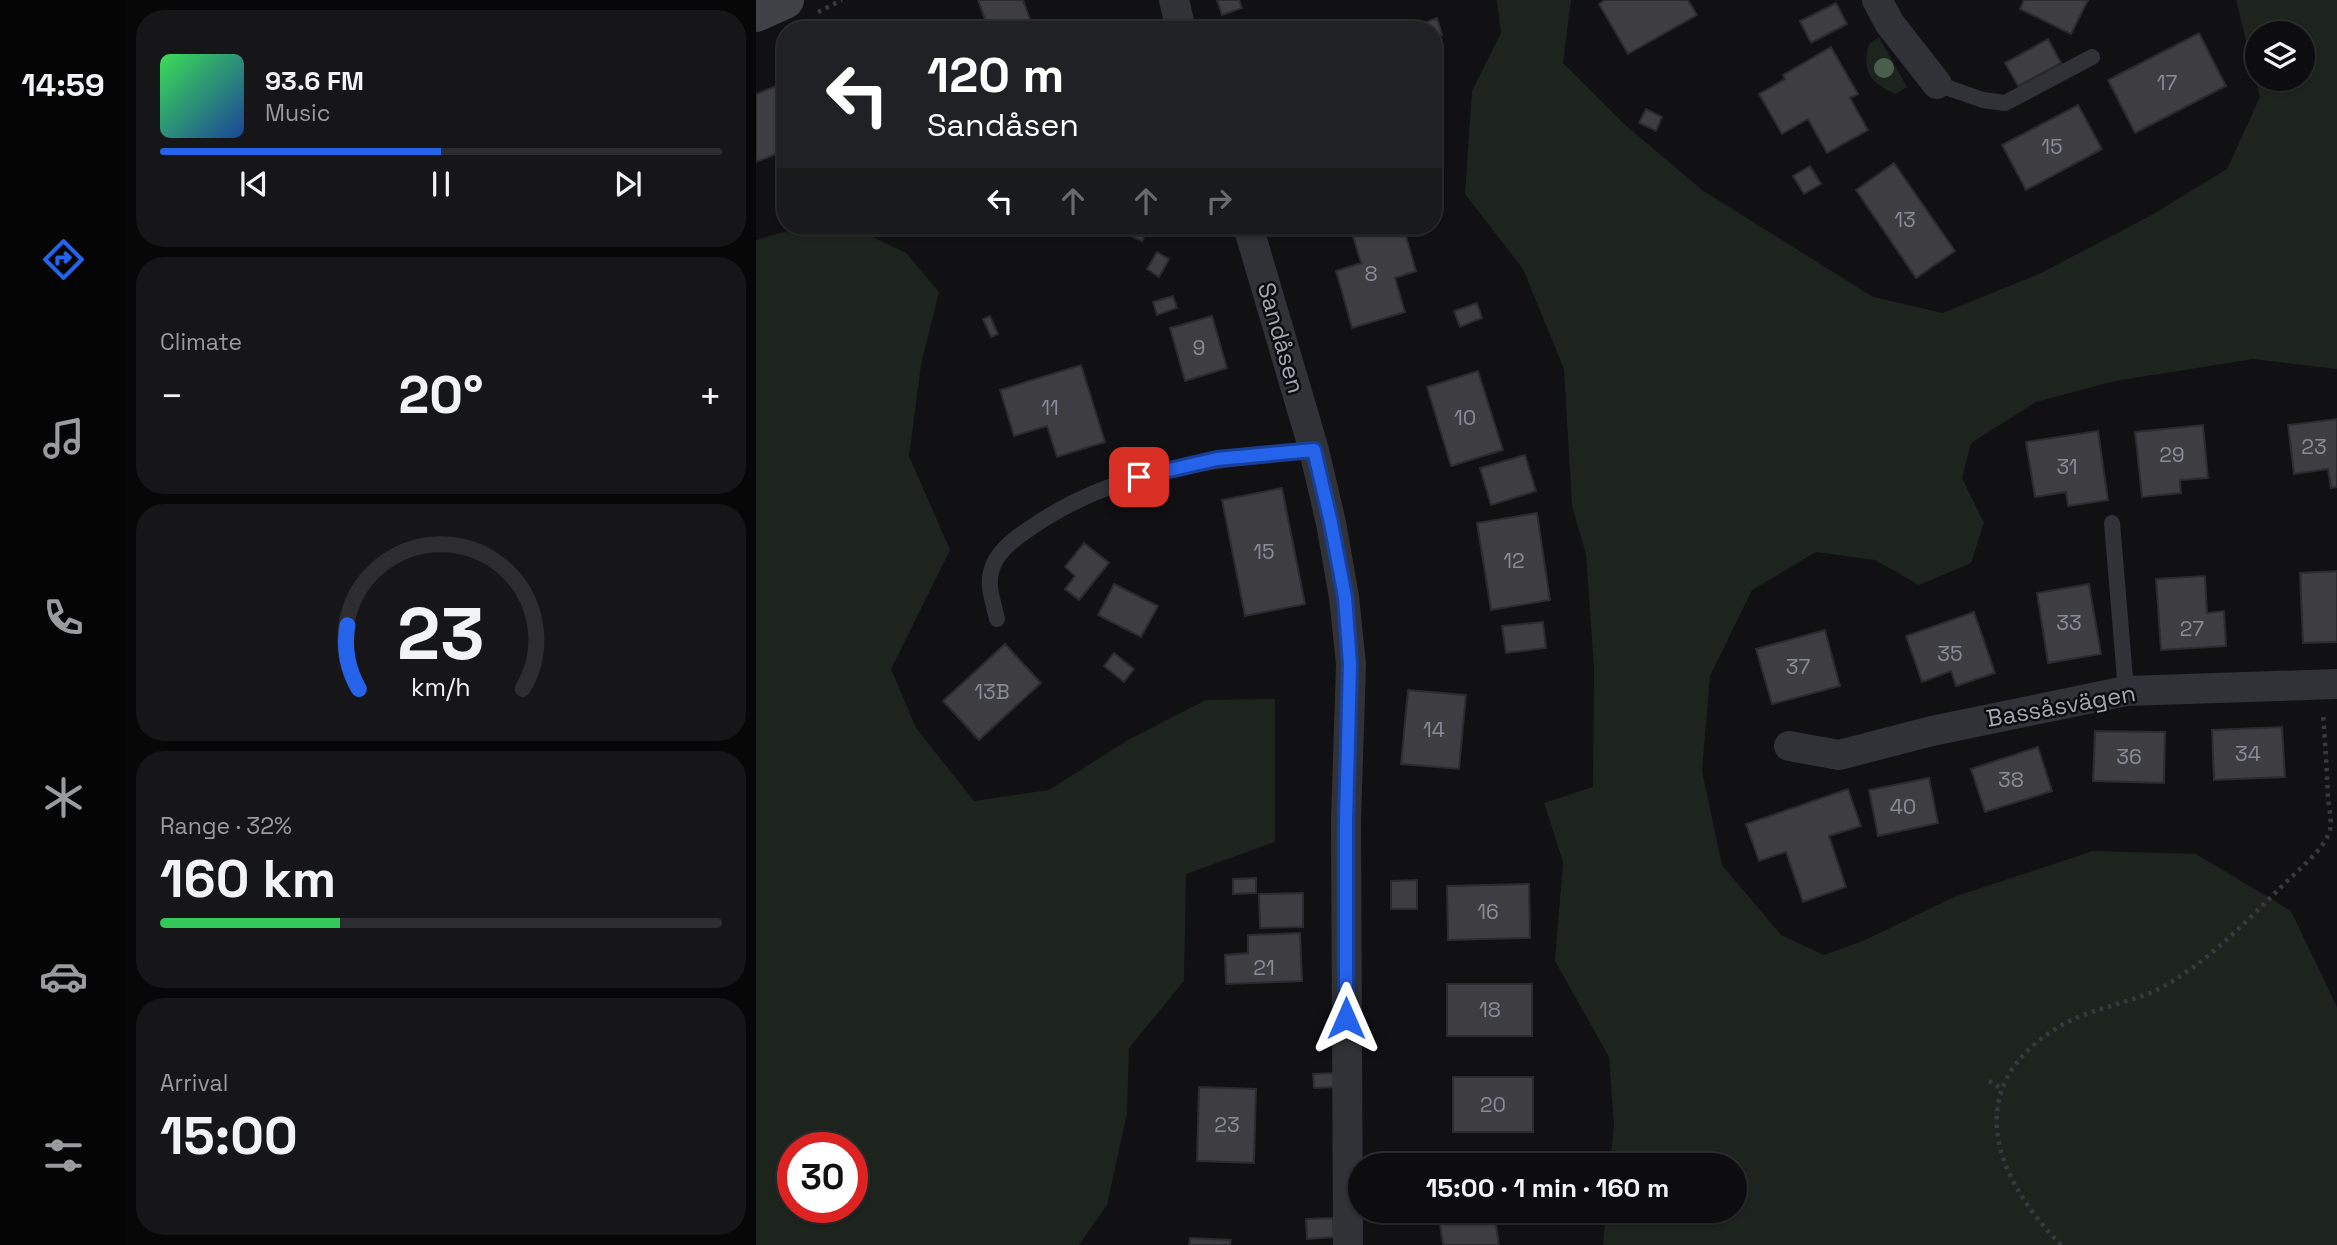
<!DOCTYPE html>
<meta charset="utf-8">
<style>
:root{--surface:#0d0c0e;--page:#161517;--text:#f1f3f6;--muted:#9a9b9e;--line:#2d2c2e;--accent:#2563eb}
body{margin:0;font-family:"Space Grotesk",sans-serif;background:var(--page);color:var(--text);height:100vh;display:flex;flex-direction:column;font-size:26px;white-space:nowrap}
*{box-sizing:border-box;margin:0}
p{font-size:23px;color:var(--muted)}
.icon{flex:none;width:38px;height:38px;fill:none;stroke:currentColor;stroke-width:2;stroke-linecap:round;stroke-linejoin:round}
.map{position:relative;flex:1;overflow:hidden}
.sheet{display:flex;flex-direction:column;gap:10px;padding:10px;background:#070708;width:630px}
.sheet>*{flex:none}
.top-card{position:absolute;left:21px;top:21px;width:665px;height:214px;border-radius:28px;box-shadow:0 2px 5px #0004,0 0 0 2px var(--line);background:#202124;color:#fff;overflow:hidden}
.tools{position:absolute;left:1489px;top:21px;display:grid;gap:14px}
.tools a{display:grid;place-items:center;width:70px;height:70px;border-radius:50%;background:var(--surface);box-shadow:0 2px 5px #0004,0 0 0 2px var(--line);font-size:35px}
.speed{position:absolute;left:21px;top:1132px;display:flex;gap:14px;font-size:35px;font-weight:700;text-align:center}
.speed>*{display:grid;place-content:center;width:91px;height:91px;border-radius:50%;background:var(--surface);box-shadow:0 2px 5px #0004,0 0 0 2px var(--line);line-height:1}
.speed .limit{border:10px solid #d22;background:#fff;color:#111}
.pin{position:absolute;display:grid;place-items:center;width:60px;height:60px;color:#fff;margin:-30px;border-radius:14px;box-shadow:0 4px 10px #0006}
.me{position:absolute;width:77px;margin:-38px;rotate:0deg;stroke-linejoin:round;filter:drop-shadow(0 0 5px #0008)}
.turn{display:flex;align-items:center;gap:24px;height:147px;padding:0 35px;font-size:32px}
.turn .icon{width:91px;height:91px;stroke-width:2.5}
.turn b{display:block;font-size:49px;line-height:60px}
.lanes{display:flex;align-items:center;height:66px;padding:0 35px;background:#0003;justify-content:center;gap:35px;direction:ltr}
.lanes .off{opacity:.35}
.big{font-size:52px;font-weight:800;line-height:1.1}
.sheet .tile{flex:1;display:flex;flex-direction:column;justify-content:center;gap:10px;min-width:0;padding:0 24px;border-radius:28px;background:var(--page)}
.sheet .dial{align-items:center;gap:0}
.dial svg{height:182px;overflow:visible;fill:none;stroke:var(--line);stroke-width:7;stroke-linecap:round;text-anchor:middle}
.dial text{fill:var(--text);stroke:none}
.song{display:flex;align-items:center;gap:21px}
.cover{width:84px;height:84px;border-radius:10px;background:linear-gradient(135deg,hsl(130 70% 55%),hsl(220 70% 35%))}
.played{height:7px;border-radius:4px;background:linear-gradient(90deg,var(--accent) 50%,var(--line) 50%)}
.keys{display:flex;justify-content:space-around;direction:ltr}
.heat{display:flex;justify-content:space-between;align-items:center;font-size:38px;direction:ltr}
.charge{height:10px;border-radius:5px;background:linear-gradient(90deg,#34c759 32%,var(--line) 0)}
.trip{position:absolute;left:592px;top:1153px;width:399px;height:70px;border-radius:35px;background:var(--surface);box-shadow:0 2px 5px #0004,0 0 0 2px var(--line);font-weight:800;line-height:70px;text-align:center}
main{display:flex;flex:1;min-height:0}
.tab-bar{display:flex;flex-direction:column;width:126px;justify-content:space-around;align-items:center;background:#050506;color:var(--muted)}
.tab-bar .icon{width:49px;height:49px}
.tab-bar .active{color:var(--accent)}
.tab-bar b{font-size:32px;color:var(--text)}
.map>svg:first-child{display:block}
</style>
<main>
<nav class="tab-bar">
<b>14:59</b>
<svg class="icon active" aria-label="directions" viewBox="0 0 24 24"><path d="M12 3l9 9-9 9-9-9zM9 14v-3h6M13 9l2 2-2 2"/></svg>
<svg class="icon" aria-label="music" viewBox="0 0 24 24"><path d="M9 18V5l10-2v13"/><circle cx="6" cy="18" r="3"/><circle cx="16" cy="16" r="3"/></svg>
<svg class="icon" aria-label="phone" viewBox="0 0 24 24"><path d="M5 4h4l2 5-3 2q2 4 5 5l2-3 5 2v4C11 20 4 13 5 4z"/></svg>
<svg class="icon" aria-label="climate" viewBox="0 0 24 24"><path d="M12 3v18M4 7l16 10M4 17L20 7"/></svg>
<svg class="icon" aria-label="car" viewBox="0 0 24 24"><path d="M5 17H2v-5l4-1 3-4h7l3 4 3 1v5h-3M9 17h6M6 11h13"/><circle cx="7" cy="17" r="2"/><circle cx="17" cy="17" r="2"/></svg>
<svg class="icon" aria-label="filters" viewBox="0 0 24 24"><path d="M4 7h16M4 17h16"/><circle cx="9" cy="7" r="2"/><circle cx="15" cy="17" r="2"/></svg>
</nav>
<section class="sheet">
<div class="tile">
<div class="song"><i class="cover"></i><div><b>93.6 FM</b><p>Music</p></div></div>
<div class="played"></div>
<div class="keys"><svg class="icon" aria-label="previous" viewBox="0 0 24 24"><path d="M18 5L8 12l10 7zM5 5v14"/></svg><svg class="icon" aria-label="pause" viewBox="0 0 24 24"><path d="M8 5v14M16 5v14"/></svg><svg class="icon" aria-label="next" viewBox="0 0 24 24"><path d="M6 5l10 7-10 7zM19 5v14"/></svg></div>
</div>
<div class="tile"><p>Climate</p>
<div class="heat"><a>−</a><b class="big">20°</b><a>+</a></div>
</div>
<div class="tile dial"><svg viewBox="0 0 100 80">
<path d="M14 69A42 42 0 1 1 86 69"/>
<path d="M14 69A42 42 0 0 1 9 41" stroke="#2563eb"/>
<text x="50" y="56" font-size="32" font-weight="700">23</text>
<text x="50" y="72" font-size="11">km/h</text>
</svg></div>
<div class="tile"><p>Range · 32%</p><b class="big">160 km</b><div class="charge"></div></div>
<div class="tile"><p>Arrival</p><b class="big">15:00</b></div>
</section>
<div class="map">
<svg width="1581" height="1245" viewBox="0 0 1581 1245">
<rect width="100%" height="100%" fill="#111012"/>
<path fill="#1d241e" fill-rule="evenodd" d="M741 0H815L807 63 867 123 946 190 1117 297 1187 313 1283 274 1394 216 1471 169 1504 97 1480 0H1581V369L1497 359 1359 381 1280 402 1215 443 1206 478 1228 523 1215 563 1163 585 1119 560 1060 552 996 590 954 676 946 771 966 865 1025 935 1068 955 1107 941 1198 897 1337 851 1440 854 1535 911 1581 1007V1245H847L850 1211H978V1166L854 1165 858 1125 853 1057 799 961 807 862 788 803 837 787 838 667 830 554 816 506 808 369 767 269 709 194 716 91 745 33ZM1547 33V79H1502V33Z
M1123 37 1151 87 1139 94C1115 83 1105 71 1113 44Z
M50 226H94L150 253 183 292 165 365 153 456 194 550 135 669 160 728 218 801 293 790 372 740 450 700 519 699V842L430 874 428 981 373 1048 371 1113 351 1205 323 1245H0V240ZM37 1148H96V1208H37Z"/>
<path fill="#3d3d42" stroke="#2b2a2e" stroke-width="2" d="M222 0H267L278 30H233Z
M461 0H483L486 8 466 15Z
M849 0H932L941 15 872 54 843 4Z
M1268 0H1332L1315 34 1264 9Z
M1080 3 1091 24 1055 43 1044 21Z
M681 18 686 35 677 38V30H670L668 23Z
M1443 33 1470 86 1379 133 1352 80Z
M1292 39 1305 63 1262 86 1249 63Z
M1075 47 1102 94 1094 98 1112 130 1071 153 1052 119 1026 134 1003 94 1029 79 1027 75Z
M30 82V150L0 162V94Z
M1322 105 1346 149 1270 190 1246 145Z
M890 109 906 117 900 131 883 123Z
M1138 163 1199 251 1160 278 1100 190Z
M1054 166 1065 184 1048 194 1037 176Z
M328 226H393L386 241 352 226 348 235Z
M594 226H647L660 271 639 278 649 312 596 328 580 271 605 263Z
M401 252 413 259 403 277 391 269Z
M417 296 421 308 401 315 397 302Z
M721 303 726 318 704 327 698 311Z
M234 316 242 334 235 337 227 319Z
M456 316 471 368 429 381 414 328Z
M325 365 349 442 301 457 291 426 258 436 244 390Z
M722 371 747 450 695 466 671 387Z
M1581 419V487L1575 488 1572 469 1538 474 1532 425Z
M1447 425 1452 478 1424 480 1425 493 1386 497 1379 432Z
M1342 431 1352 500 1312 506 1310 492 1279 497 1270 442Z
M769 455 780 491 735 505 724 468Z
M526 488 549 604 489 616 466 500Z
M781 513 794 600 735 610 721 523Z
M328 543 353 563 323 600 309 589 319 576 309 567Z
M1581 571V642L1547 643 1544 573Z
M1449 576 1451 613 1468 611 1470 646 1405 650 1400 579Z
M358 584 402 606 385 637 342 615Z
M1333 584 1345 654 1292 663 1281 593Z
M1218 612 1239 673 1200 686 1195 671 1166 682 1150 636Z
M787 622 790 648 750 653 746 626Z
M1069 630 1084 686 1016 704 1000 649Z
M249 644 285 683 223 740 187 701Z
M358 653 378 669 368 682 348 666Z
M652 690 710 695 703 769 645 764Z
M1526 727 1529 777 1458 780 1456 730Z
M1339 731 1409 732 1408 783 1337 781Z
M1282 747 1296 791 1229 812 1215 769Z
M1173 778 1182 823 1122 836 1113 790Z
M1092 789 1105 826 1073 836 1090 887 1047 902 1030 852 1003 861 990 824Z
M500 878V893L477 894V879Z
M661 880V909H635V881Z
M773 884 774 938 692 940 691 886Z
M547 893V927L504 928 503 894Z
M544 933 546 981 470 984 469 955 492 953V935Z
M691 984H776V1036H691Z
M579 1073V1087L558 1088 557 1074Z
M697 1077H777V1132H697Z
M443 1087 500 1089 498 1163 441 1161Z
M682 1211H738L743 1245H687Z
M577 1218 578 1237 551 1239 550 1219Z
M434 1238 475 1240 474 1245H433Z"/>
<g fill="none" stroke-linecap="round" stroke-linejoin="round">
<path stroke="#38393e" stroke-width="4.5" stroke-dasharray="3.5 5" stroke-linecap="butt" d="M62 12 86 0
M1233 1081 1246 1089
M1305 1245C1239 1178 1203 1088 1301 1028 1336 1006 1379 1004 1414 983 1456 957 1491 921 1526 886 1540 872 1569 849 1574 830 1576 820 1573 808 1572 798 1571 770 1569 742 1567 713"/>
<path stroke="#313237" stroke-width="16" d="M1181 84 1227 100 1249 103 1336 57
M1356 523 1370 691
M241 619C238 604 231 587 235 572 239 553 258 539 273 529 361 467 454 461 558 450"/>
<path stroke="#313237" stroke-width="30" d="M418 0 425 30
M1121 0 1134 24 1181 84
M492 226 558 450 575 523 588 597 595 664 590 821 592 1245
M1033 746 1083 755 1176 731 1370 691 1581 684"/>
<path stroke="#404147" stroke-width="38" d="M0 13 29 0"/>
</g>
<circle fill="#4a5e4d" cx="1128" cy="68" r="10"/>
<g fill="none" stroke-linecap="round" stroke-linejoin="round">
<defs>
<path id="route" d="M383 477 461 459 558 450 575 523 589 597 594 664 590 821V1018"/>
</defs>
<use href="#route" stroke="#184099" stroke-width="18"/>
<use href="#route" stroke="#2563eb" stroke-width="12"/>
</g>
<g text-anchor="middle" stroke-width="5" stroke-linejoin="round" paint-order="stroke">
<g font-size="21" fill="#898b97">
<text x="1411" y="90">17</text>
<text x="1296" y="154">15</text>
<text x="1149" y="227">13</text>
<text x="615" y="281">8</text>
<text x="443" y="355">9</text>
<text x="294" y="415">11</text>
<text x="709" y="425">10</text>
<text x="1558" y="454">23</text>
<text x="1416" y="462">29</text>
<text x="1311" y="474">31</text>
<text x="508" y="559">15</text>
<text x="758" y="568">12</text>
<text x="1313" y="630">33</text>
<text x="1436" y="636">27</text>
<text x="1194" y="661">35</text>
<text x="1042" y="674">37</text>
<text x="236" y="699">13B</text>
<text x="678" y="737">14</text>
<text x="1492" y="761">34</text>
<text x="1373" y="764">36</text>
<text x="1255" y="787">38</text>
<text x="1147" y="814">40</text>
<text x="732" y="919">16</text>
<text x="508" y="975">21</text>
<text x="734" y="1017">18</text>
<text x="737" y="1112">20</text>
<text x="471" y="1132">23</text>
</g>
<g font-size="24" fill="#a2a5b3" stroke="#0c0b0d">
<text transform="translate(525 338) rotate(74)" y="8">Sandåsen</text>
<text transform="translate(1305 706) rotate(-10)" y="8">Bassåsvägen</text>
</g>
</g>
</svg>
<div class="tools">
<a><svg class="icon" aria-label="layers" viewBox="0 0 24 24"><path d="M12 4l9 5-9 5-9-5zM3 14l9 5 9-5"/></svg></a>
</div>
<div class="speed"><div class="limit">30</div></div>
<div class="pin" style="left:383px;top:477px;background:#d93025"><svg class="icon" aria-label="arrive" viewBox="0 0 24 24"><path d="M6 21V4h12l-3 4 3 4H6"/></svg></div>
<svg class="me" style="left:590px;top:1018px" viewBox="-20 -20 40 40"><path d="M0-17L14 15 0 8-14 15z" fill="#2563eb" stroke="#fff" stroke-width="4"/></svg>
<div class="trip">15:00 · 1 min · 160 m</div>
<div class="top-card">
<div class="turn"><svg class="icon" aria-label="left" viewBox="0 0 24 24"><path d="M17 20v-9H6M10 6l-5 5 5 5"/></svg><div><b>120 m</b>Sandåsen</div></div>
<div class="lanes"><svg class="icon" aria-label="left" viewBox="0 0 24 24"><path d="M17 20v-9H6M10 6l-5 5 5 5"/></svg><svg class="icon off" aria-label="ahead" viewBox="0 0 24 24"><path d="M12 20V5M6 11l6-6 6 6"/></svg><svg class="icon off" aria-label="ahead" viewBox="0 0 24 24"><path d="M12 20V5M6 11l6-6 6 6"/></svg><svg class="icon off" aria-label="right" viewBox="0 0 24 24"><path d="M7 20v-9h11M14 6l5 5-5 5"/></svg></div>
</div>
</div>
</main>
